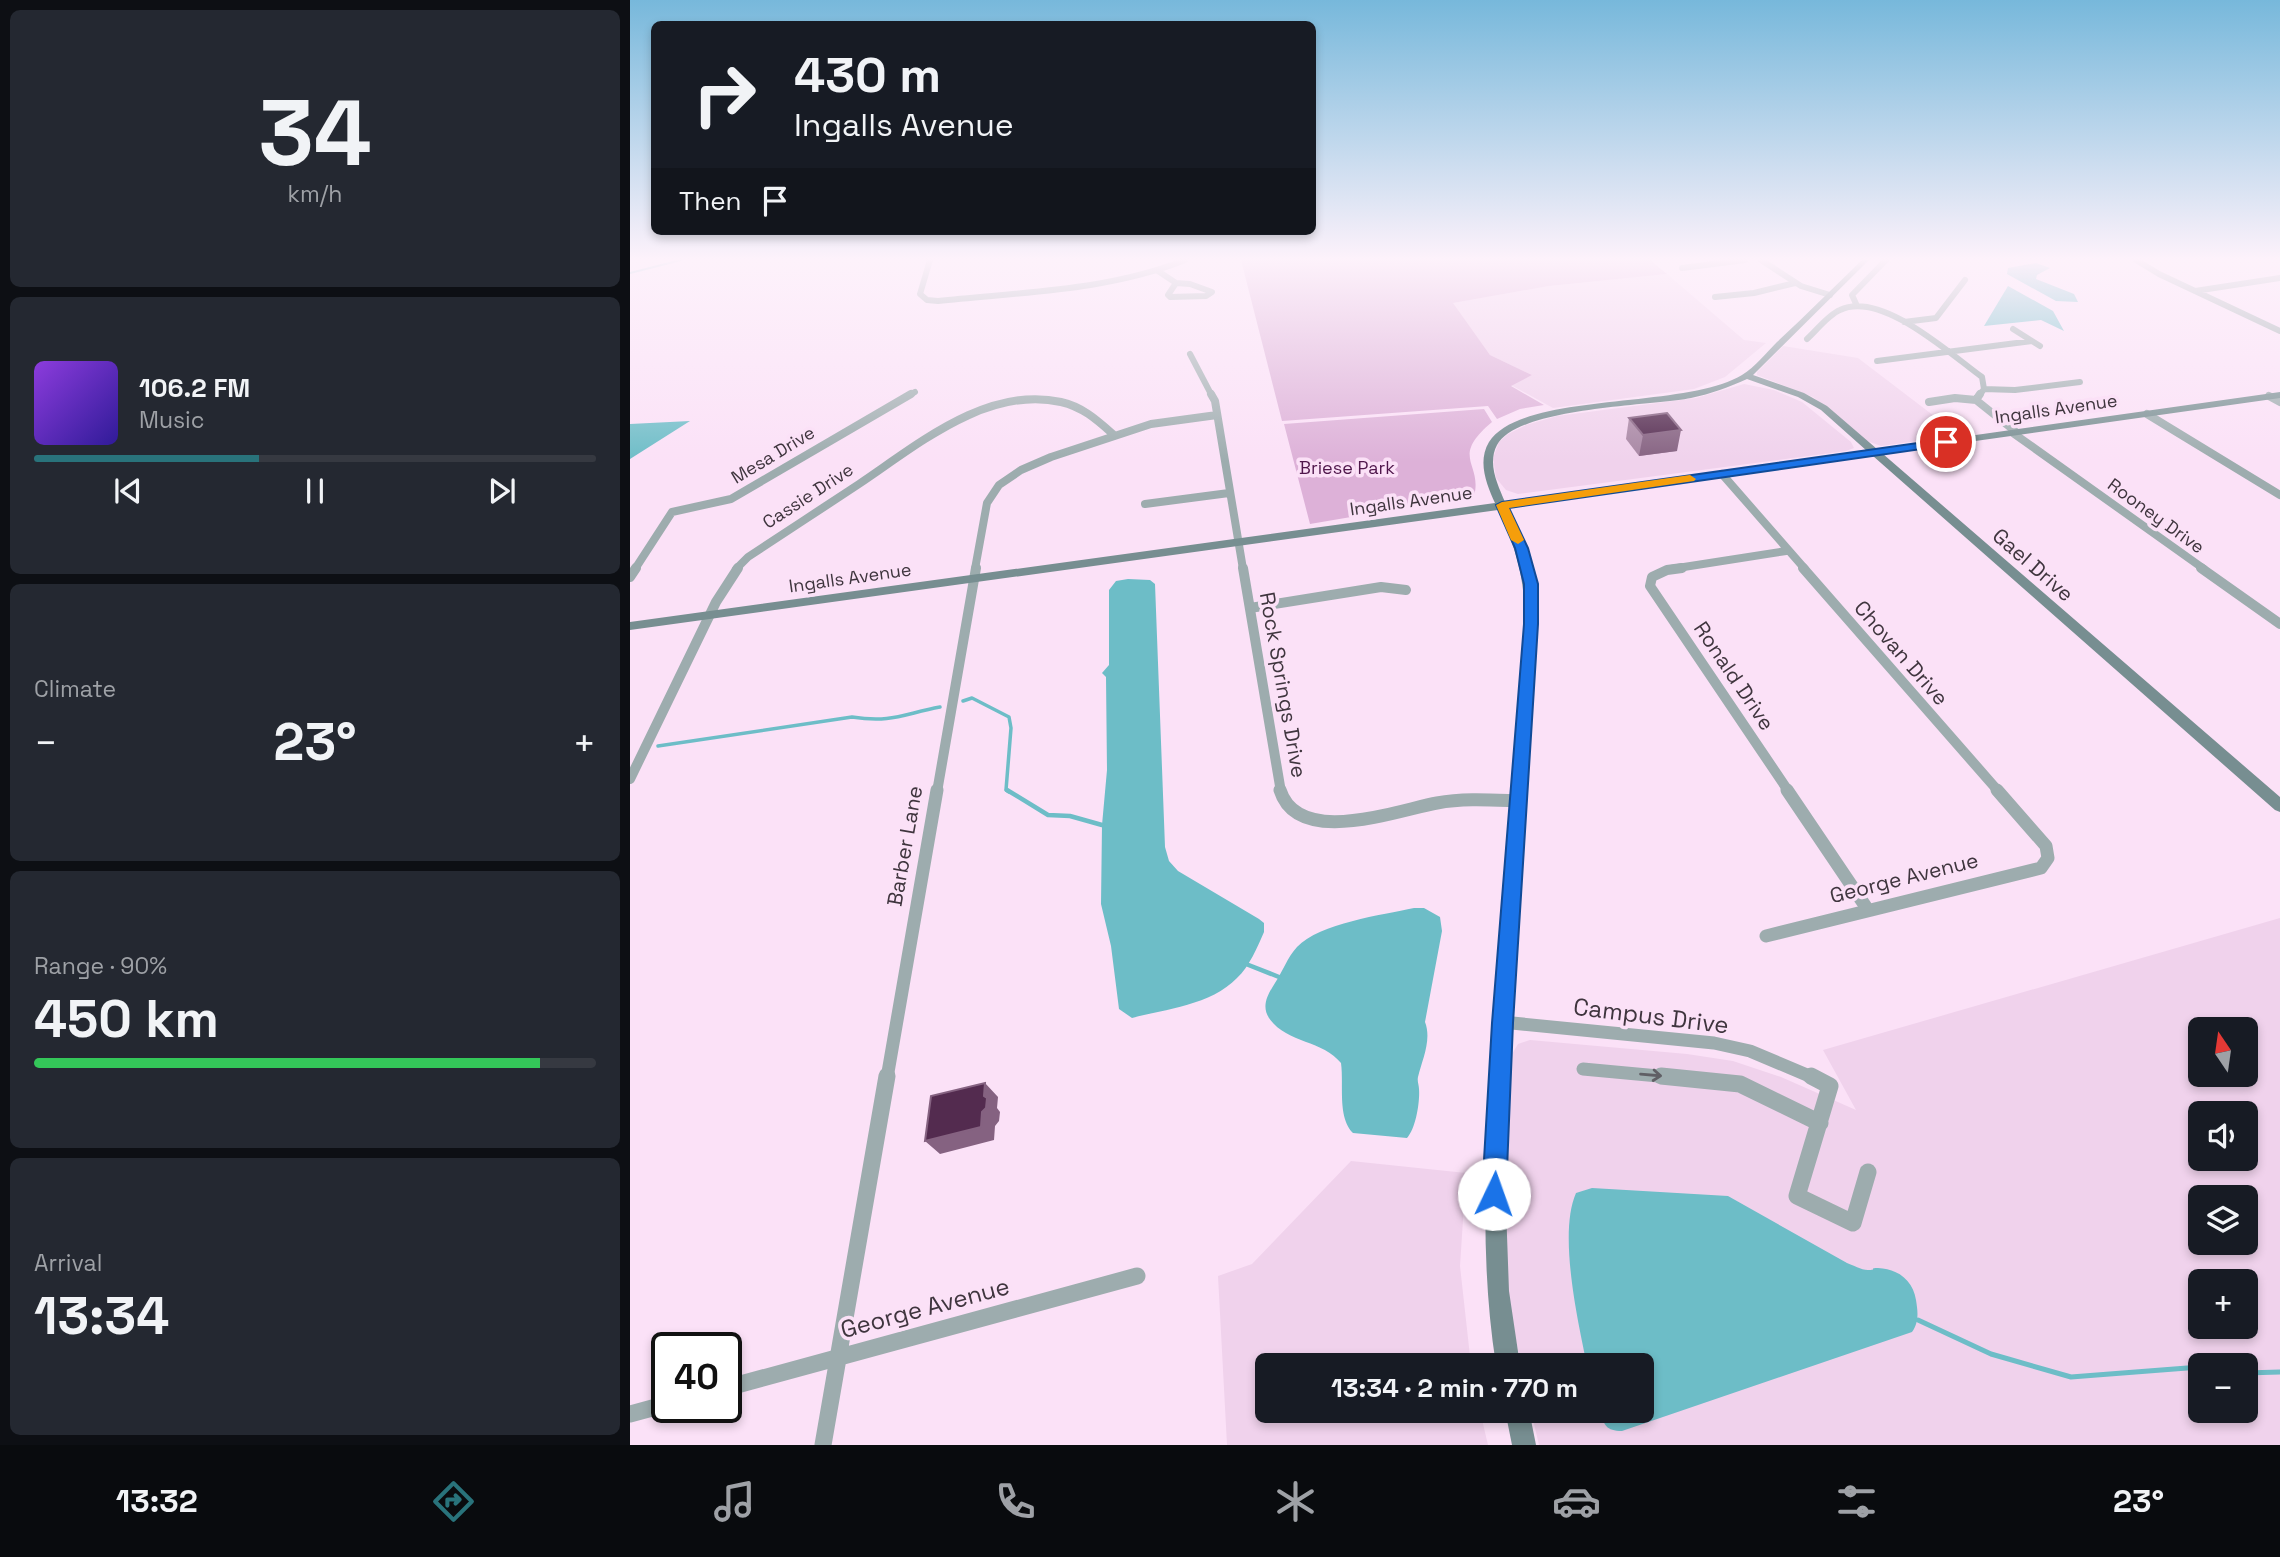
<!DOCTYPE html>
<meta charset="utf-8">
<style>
:root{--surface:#171b24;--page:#242831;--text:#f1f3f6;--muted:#9ea1a6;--line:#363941;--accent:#29737b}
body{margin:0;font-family:"Space Grotesk",sans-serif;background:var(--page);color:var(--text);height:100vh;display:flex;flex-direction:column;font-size:26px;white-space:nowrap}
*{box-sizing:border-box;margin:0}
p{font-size:23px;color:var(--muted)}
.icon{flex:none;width:38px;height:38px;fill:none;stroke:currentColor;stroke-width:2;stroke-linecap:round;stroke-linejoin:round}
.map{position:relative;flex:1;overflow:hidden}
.details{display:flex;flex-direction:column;gap:10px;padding:10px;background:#0d0f14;width:630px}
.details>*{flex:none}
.guide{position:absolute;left:21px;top:21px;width:665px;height:214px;border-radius:10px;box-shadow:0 4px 10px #0003;background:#171b24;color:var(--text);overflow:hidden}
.needle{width:46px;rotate:347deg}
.fabs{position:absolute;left:1558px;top:1017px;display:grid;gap:14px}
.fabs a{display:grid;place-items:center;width:70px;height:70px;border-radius:10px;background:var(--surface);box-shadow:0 4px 10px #0003;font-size:35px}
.speed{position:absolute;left:21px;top:1332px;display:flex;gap:14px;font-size:35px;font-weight:700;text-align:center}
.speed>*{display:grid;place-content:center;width:91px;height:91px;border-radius:50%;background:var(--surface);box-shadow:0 4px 10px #0003;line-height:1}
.speed .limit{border:4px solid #111;border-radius:10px;background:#fff;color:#111}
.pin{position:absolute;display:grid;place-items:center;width:60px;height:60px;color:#fff;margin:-30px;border:4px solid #fff;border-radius:50%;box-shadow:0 2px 7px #0007}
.me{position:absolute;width:77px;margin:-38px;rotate:3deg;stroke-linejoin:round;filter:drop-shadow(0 0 5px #0008)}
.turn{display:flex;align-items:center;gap:24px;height:147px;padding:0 28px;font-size:32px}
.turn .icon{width:91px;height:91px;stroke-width:2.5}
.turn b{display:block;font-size:49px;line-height:60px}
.then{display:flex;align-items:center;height:66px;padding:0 28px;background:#0003;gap:14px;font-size:26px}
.big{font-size:52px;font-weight:600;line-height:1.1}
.details .card{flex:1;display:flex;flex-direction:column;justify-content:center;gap:10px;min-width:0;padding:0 24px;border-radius:10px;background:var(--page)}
.details .dial{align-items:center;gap:0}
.dial b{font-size:91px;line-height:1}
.song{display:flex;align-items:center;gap:21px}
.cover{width:84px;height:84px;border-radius:10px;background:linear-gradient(135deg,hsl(270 70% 55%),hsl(250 70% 35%))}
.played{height:7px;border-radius:4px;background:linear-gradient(90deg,var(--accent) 40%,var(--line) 40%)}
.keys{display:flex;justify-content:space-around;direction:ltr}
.heat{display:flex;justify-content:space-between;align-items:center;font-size:38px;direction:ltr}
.charge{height:10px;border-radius:5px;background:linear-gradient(90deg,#34c759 90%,var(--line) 0)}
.trip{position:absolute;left:625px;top:1353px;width:399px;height:70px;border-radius:10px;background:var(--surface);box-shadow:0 4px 10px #0003;font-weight:600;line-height:70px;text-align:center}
.tabs{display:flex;height:112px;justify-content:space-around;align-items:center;background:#090b0e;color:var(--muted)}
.tabs .icon{width:49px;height:49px}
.tabs .current{color:var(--accent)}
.tabs b{font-size:32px;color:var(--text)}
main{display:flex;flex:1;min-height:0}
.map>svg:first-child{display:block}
</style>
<main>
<section class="details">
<div class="card dial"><b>34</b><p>km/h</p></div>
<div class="card">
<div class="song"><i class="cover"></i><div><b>106.2 FM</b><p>Music</p></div></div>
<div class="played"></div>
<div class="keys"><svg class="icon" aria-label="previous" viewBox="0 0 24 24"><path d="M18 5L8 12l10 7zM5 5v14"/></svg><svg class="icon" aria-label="pause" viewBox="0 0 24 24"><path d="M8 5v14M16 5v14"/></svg><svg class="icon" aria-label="next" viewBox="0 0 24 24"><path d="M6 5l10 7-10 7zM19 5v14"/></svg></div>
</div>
<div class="card"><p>Climate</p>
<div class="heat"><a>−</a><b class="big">23°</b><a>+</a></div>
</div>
<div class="card"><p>Range · 90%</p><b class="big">450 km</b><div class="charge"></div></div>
<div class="card"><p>Arrival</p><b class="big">13:34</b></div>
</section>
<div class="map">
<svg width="1650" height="1445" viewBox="0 0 1650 1445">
<rect width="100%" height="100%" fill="#fbe1f7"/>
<path fill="#f0d2ec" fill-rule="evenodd" d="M1037 274 1114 340 1136 343 1095 377 1064 389 923 408 881 385 902 375 860 355 822 303 919 286Z
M1153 346 1228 358 1329 435 1251 446 1237 441 1183 397 1127 375V372Z
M1114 384 1144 390 1172 402 1221 442 1224 448 1216 451 888 494 876 490 866 478 863 458 869 442 878 434 896 425 927 416 1066 398Z
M1650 918V1445H909L901 1411 1012 1410V1365H891L880 1310 874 1238 882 1054 888 1044 900 1040 1057 1054 1103 1061 1151 1077 1226 1110 1193 1050ZM1570 1029H1615V1074H1570ZM1570 1113H1615V1158H1570ZM1570 1197H1615V1242H1570ZM1570 1281H1615V1326H1570ZM1570 1365H1615V1410H1570Z
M721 1161 836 1173 830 1266 841 1365H637V1410L850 1411 858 1445H597L588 1276 622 1264Z"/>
<path fill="#ddb1d8" d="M611 260H1020L1037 274 919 286 823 303 860 355 902 375 881 386 914 405 890 409 867 419 858 406 652 421Z
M854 409 862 422C819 458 853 463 844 496L680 524 654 424Z"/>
<path fill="#6dbdc7" d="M1406 263 1420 268 1407 275 1406 279 1444 294 1448 302 1426 301 1377 274 1378 268Z
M1378 286 1423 311 1434 331 1411 320 1354 326Z
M60 421 0 459V424Z
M498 579 520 580 525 584 535 847 539 861 548 871 629 919 634 923V932C628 946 619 967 607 978 581 1005 536 1009 502 1018L489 1009 481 946 471 904 472 825 477 770 476 677 472 673 479 665V590L486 581Z
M784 908H794L810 917 812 931 795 1022C802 1040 792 1060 788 1077 787 1081 789 1085 789 1089 790 1102 786 1128 777 1138L723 1133C707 1117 714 1084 711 1063 693 1040 656 1043 639 1018 631 1006 638 994 645 983 653 971 657 958 667 947 690 923 752 915 784 908Z
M962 1188 1098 1196 1217 1263C1223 1265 1231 1270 1238 1270 1248 1270 1238 1268 1248 1268 1269 1269 1283 1281 1286 1300 1288 1312 1289 1322 1282 1332L992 1431C976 1431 974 1425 970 1411L1012 1410V1365H957C948 1321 928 1234 946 1193Z"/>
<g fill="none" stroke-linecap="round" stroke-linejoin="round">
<path stroke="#6dbdc7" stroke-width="2" d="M0 273 51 260"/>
<path stroke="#6dbdc7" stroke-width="3.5" d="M333 701 342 698 379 717 381 728 376 790 379 792
M28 746 222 717C262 723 273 714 310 707"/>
<path stroke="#6dbdc7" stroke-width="4.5" d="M377 790 418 815 440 816 472 825
M616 964 649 977"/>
<path stroke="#6dbdc7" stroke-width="5" d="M1288 1320 1361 1354 1441 1377 1570 1367
M1615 1373 1650 1372"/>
<path stroke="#9dacae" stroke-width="6" d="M300 260 290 294 297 300 308 301C390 292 478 291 555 260
M1131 260 1171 286 1200 295
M1506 260 1529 274 1650 331
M1052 268 1115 260
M528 271 546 283
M546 283 560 284 582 292 576 296 540 297 538 295Z
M1565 291 1650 278
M1085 297 1124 293 1165 283
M1227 306 1222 295 1256 260
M1274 322 1306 318 1335 280
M1383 329 1410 346
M1177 339C1187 330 1198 315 1210 310 1251 290 1320 354 1352 377L1354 389 1349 396
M560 354 582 396
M1247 361 1402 341
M1354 389 1385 390 1450 382
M277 396 285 392"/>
<path stroke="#9dacae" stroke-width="8" d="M581 394 585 401 613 569
M1350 394 1346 400 1386 432
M1639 396 1650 402
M1299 402 1325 398 1346 400
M1517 414 1650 495
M1383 433 1574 569
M1092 474 1175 569
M515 504 599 493
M5 569 42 512 101 499 281 394
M106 569 118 557C155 533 192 508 229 484 286 446 357 385 431 402 453 407 467 420 484 435
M345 569 357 503 369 485 391 470 421 457 521 424 587 415
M1041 569 1156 551"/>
<path stroke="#9dacae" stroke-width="10" d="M613 568 651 792
M1052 568 1037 570 1022 577 1020 586 1159 792
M1173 568 1369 792
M1571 568 1650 624
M0 577 6 568
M620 608 751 587 776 590
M0 779 86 602 108 568
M307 792 346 568"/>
<path stroke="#9dacae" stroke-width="13" d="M650 790C668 848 768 810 807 803 834 798 861 800 888 801
M1157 790 1238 910
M1136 936 1411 868 1418 858 1416 846 1367 790
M872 1022 1084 1043 1120 1051 1184 1078
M953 1069 1050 1078
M257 1078 307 790"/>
<path stroke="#9dacae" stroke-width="17" d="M1031 1076 1110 1084 1190 1123
M1181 1076 1200 1086 1167 1196 1223 1223 1238 1172
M96 1388 507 1276
M0 1414 37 1404
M193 1445 257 1076"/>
<path fill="#778e91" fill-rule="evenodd" d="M1232 260H1239L1123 375 1174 393 1197 406 1247 449 1650 392V398L1253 454 1650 797V812L1645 810 1243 456 878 508 902 565 907 614 885 958 875 1180 879 1291 890 1365H866C849 1257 856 1150 862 1042 870 903 883 763 895 624 895 579 887 550 868 510L0 630V622L865 503C857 485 847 462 859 442 892 391 1054 410 1112 375 1125 367 1137 352 1147 342 1176 315 1204 287 1232 260ZM1117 379 1168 397 1191 410 1237 451 875 502C868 485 857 464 867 445 888 407 1020 406 1061 398 1081 394 1099 387 1117 379Z
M875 1410H899L906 1445H882Z"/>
</g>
<path fill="#a786a3" d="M999 418 1047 451 1009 456 996 439Z"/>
<path fill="#856281" d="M1051 430 1047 451 1009 456 1013 435Z
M355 1083 368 1097 367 1108 370 1112 369 1121 365 1126 364 1140 310 1154 295 1141 354 1096Z"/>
<path fill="#532b4f" stroke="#856281" stroke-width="2" d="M1037 413 1051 430 1013 435 999 418Z
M355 1083 354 1096 357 1098 356 1108 352 1112 351 1127 295 1141 301 1096Z"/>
<defs><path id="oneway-shaft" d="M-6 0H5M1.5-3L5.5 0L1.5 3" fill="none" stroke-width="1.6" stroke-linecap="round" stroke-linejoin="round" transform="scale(1.75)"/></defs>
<use stroke="#605f65" href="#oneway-shaft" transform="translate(1021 1075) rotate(5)"/>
<linearGradient id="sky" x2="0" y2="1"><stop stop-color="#77b8db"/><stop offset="0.56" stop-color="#fdf2fb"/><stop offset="1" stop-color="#fdf2fb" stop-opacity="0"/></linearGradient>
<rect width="1650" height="462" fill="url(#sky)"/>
<path fill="#1a73e8" stroke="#114b97" stroke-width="2" d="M1316 439 1320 440V445L879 508 898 548 908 584V624L883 1023 876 1194 872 1202 864 1206 856 1202 852 1194 862 1023 894 624V584L885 548 866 505 872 502Z"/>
<path fill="#f59e0b" d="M1060 475 1066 479 1064 481 879 508 894 540 888 544 881 540 866 505 872 502Z"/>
<g text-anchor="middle" stroke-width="7" stroke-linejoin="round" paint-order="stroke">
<g font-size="18" fill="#3f353e" stroke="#fbe1f7">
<text transform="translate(1426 409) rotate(-8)" y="6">Ingalls Avenue</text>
<text transform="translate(143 455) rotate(-31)" y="6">Mesa Drive</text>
<text transform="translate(178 496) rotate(-33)" y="6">Cassie Drive</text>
<text transform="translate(781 501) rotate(-8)" y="6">Ingalls Avenue</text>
<text transform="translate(1526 516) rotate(36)" y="6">Rooney Drive</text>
<text transform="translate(220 578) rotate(-8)" y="6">Ingalls Avenue</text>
</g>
<g font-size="18" fill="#50174c" stroke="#fbe1f7">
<text x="717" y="474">Briese Park</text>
</g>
<g font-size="21" fill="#3f353e" stroke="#fbe1f7">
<text transform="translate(1403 565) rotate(41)" y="7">Gael Drive</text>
<text transform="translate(1271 653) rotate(49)" y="7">Chovan Drive</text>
<text transform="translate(1104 676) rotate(56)" y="7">Ronald Drive</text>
<text transform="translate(653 685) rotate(80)" y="7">Rock Springs Drive</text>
<text transform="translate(275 846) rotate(-80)" y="7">Barber Lane</text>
<text transform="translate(1274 878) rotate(-14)" y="7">George Avenue</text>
</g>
<g font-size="24" fill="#3f353e" stroke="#fbe1f7">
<text transform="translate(1021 1016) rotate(7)" y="8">Campus Drive</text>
<text transform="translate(295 1308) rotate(-15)" y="8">George Avenue</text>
</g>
</g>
</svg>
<div class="fabs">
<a><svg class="needle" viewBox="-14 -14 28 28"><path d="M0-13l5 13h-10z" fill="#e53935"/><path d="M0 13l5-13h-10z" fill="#9ea1a6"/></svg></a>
<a><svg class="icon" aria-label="sound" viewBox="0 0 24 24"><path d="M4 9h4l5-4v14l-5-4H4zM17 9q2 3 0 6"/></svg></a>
<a><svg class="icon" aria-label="layers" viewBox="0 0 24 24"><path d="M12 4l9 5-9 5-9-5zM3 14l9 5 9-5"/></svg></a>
<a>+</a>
<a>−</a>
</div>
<div class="speed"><div class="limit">40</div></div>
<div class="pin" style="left:1316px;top:442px;background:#d93025"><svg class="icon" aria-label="arrive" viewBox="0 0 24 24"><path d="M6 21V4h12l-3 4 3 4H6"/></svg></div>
<svg class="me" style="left:864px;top:1194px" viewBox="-20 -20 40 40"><circle r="19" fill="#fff"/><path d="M0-13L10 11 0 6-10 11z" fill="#1a73e8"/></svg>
<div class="trip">13:34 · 2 min · 770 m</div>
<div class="guide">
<div class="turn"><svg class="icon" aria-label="right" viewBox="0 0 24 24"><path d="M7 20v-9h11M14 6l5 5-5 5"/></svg><div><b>430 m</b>Ingalls Avenue</div></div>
<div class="then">Then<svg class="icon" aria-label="arrive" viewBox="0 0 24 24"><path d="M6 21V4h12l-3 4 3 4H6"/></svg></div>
</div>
</div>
</main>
<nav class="tabs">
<b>13:32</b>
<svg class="icon current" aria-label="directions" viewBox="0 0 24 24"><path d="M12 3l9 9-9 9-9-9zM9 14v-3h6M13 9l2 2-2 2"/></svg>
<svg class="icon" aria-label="music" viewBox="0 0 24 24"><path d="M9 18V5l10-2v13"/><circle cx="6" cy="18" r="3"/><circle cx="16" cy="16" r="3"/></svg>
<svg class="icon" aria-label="phone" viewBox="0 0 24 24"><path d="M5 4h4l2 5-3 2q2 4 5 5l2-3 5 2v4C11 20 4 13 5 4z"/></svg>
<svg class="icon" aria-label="climate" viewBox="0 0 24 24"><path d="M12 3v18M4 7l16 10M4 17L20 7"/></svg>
<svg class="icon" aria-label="car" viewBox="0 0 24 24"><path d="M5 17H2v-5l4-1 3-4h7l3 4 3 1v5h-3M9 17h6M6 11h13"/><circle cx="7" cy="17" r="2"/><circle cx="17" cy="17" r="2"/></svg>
<svg class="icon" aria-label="filters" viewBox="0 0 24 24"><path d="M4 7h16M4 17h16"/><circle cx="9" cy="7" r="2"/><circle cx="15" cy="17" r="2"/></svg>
<b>23°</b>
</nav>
